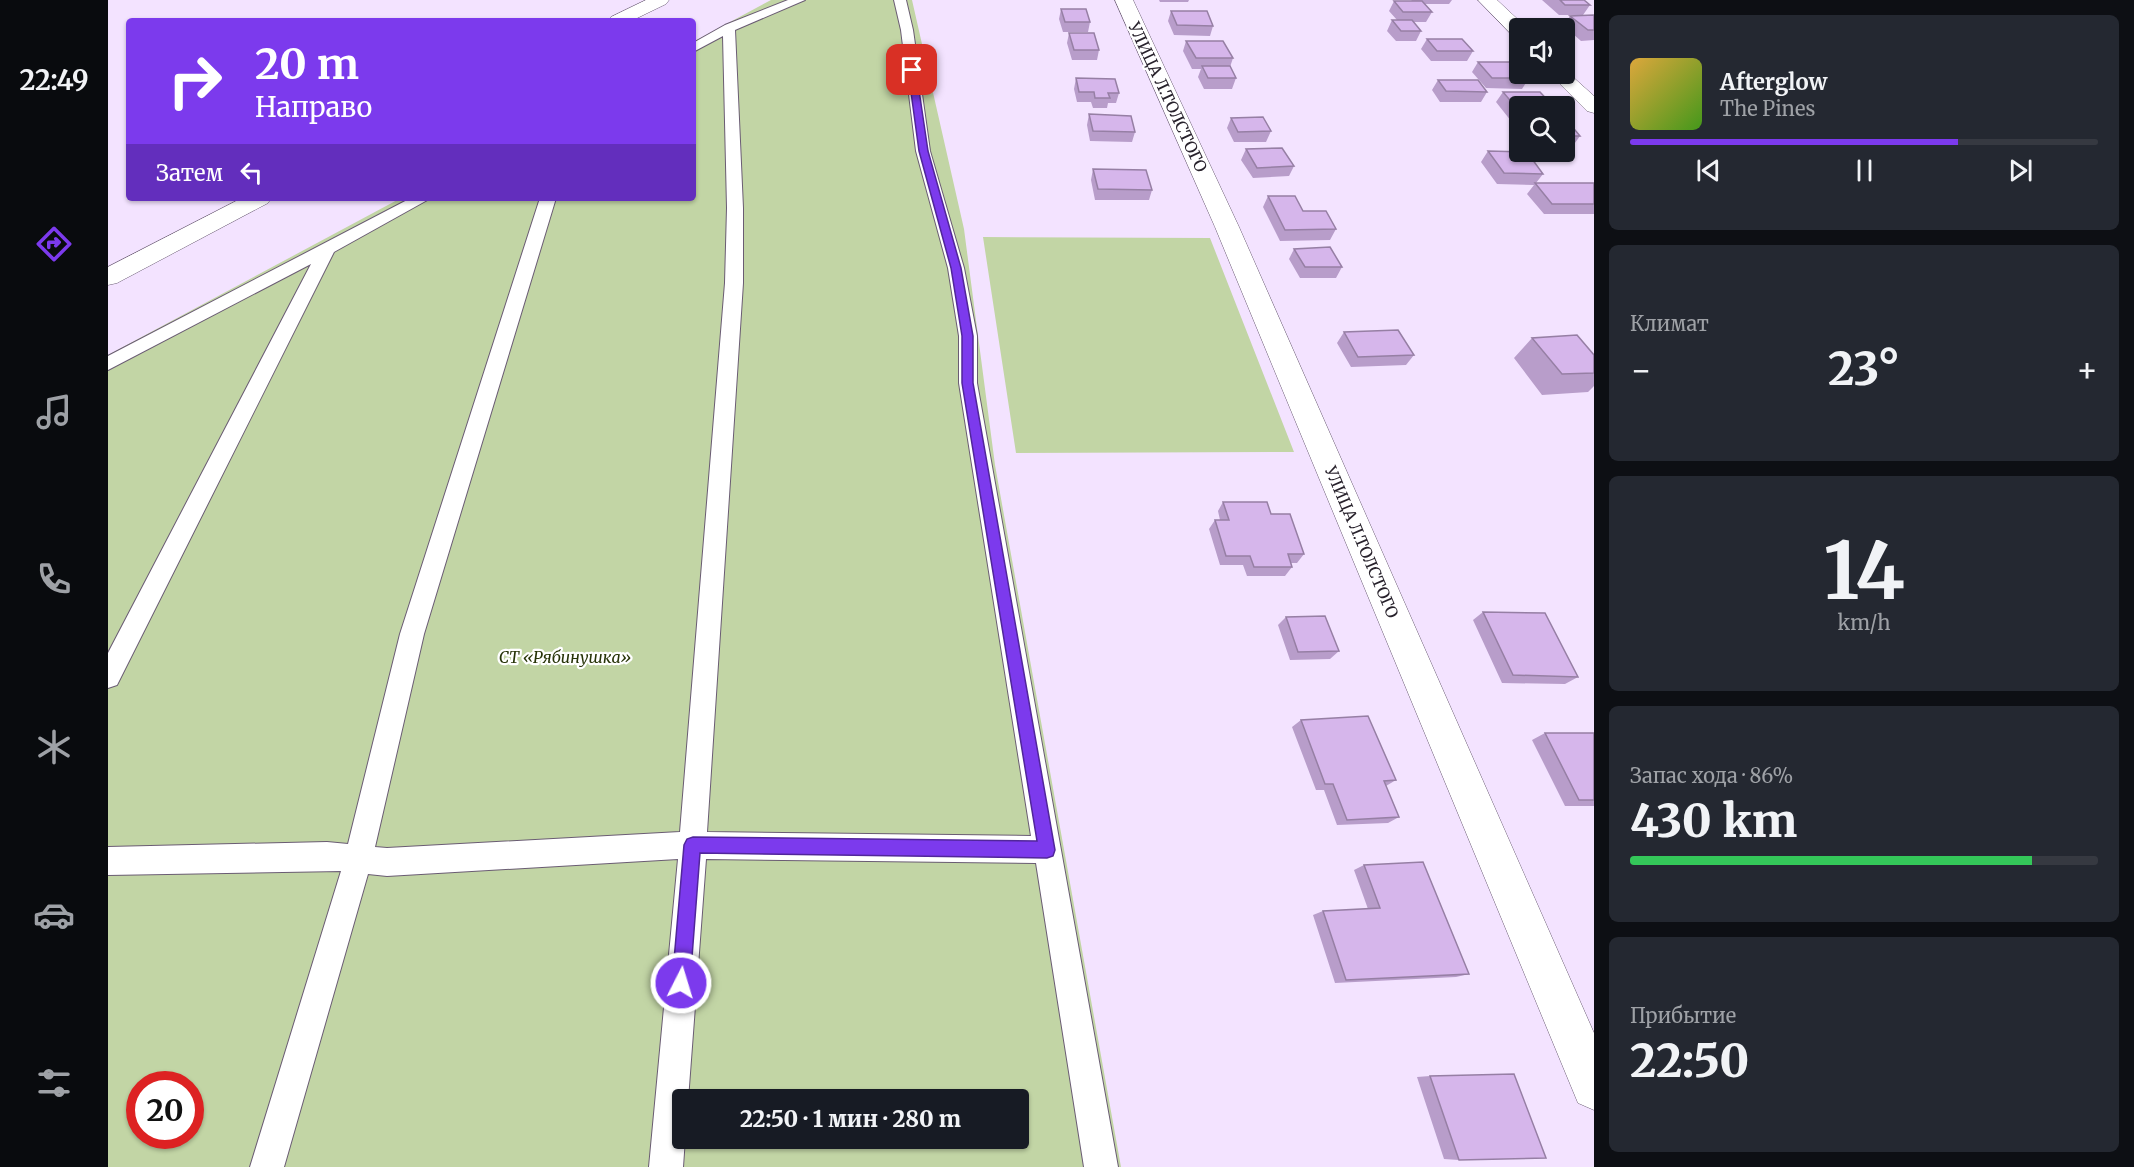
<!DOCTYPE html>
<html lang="ru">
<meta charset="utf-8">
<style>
:root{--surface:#171b24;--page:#242831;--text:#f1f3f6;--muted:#9ea1a6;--line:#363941;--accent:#7c3aed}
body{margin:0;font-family:Merriweather,serif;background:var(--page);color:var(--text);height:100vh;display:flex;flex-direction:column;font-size:22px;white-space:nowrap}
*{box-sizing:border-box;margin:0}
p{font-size:20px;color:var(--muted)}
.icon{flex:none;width:33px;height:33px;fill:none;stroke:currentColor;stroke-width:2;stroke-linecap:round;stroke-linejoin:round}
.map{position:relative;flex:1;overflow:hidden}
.sheet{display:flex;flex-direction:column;gap:15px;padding:15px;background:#0d0f14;width:540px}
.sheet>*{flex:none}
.guide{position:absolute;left:18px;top:18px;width:570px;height:183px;border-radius:6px;box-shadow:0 2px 4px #0004;background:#7c3aed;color:#fff;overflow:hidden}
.controls{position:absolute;left:1401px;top:18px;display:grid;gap:12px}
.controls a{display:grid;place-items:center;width:66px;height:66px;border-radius:6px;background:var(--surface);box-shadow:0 2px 4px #0004;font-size:30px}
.speed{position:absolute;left:18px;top:1071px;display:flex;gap:12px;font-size:30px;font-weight:700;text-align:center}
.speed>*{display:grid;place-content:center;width:78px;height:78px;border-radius:50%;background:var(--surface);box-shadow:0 2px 4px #0004;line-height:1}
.speed .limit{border:9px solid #d22;background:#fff;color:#111}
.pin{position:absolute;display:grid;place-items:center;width:51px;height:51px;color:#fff;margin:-26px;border-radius:12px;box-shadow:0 3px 9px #0006}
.me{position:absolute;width:66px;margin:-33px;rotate:5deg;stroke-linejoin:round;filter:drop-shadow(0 0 4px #0008)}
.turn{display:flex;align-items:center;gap:21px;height:126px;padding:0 30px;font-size:27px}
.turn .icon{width:78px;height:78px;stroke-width:2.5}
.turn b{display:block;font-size:42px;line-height:51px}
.then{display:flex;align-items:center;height:57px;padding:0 30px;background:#0003;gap:12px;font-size:22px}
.big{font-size:45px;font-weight:800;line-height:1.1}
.sheet .tile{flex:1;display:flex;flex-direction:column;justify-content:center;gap:9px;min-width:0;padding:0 21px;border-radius:9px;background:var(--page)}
.sheet .dial{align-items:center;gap:0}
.dial b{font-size:78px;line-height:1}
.song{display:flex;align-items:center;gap:18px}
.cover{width:72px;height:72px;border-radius:9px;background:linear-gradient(135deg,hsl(40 70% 55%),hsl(100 70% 35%))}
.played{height:6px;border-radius:3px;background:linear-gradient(90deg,var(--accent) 70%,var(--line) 70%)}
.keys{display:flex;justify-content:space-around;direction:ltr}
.heat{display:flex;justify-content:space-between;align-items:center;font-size:33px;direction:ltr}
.charge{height:9px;border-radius:4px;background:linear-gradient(90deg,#34c759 86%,var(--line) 0)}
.trip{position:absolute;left:564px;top:1089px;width:357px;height:60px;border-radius:6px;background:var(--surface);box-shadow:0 2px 4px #0004;font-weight:800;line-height:60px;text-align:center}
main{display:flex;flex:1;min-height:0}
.menu{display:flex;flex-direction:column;width:108px;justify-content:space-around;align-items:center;background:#090b0e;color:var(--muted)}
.menu .icon{width:42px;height:42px}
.menu .active{color:var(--accent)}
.menu b{font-size:27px;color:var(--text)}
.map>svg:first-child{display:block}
</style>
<main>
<nav class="menu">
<b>22:49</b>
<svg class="icon active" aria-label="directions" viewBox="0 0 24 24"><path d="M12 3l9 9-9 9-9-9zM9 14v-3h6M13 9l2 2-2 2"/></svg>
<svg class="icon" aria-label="music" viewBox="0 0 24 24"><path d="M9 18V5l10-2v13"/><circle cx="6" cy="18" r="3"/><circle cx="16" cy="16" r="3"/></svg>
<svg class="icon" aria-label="phone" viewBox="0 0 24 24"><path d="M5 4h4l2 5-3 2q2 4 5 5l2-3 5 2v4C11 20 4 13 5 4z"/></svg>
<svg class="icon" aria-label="climate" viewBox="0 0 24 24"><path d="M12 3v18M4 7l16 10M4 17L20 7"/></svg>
<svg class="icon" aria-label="car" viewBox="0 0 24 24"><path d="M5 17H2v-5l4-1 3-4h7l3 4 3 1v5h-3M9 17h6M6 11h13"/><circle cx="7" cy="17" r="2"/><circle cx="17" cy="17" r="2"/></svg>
<svg class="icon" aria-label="filters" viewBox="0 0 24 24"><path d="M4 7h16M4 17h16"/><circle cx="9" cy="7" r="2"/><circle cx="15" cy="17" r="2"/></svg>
</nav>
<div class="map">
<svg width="1486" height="1167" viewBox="0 0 1486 1167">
<rect width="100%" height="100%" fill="#f3e3ff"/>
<path fill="#c2d5a5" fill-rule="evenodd" d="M663 0H804L856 229 887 465 1013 1167H0V355L293 198H585V42ZM32 1084H82V1136H32ZM574 1100H910V1138H574Z
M875 237 1102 238 1186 452 908 453Z"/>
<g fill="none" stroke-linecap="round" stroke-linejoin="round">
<defs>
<path id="service" d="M680 0H697L627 30 635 208V283L599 832 923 836 851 383V336L840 268 808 151 793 30 786 0H798L805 30 822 151 856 268 869 336V383L1010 1167H976L928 863 598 859 580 1100H574V1138H577L575 1167H541L570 859 279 876 260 874 176 1167H142L233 871 0 875V847L219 842 240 844 292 634 432 198H448L316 634 267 847 279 848 572 832 617 283 619 208 615 36 585 52V43L617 25Z
M303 198H323L226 252 9 685 0 688V653L203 264 0 370V356Z"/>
<path id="minor" d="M1007 0H1025L1131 227 1486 1033V1110L1470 1103 1107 227Z
M1370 0H1389L1419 28H1412V37L1405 36Z
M1456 69 1486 96V113L1479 111 1442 74H1456Z"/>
<path id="primary" d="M538 0H561L558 4 523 21H500L503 17Z
M134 198H163L160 203 9 283 0 285V267Z"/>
</defs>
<use href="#service" stroke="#6a5c73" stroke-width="2"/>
<use href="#minor" stroke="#6a5c73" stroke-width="1"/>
<use href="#primary" stroke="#6a5c73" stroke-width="1"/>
<use href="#service" fill="#fff" fill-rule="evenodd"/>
<use href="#minor" fill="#fff" fill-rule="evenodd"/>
<use href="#primary" fill="#fff" fill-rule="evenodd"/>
</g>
<path fill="#b89dca" d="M1051 0H1081L1080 2H1052Z
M1303 0H1344L1341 4H1317L1324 12 1318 22H1305L1313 31 1308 41H1288L1279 31 1284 20H1289L1281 11 1286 1H1304Z
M1434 0H1476L1482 5 1475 15H1451Z
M953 9 982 22 980 32H955L951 19Z
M1063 11 1105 26 1102 36 1066 35 1060 21Z
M1486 15V40L1473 41 1456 26 1462 16Z
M961 33 991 50 989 60H964L959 43Z
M1319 39 1365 51 1359 61H1323L1313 49Z
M1078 41 1125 58 1122 67 1128 78 1124 89H1096L1090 77 1093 69H1084L1075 51Z
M1370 62 1421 78 1414 89 1378 88 1364 72Z
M968 78 1011 93 1008 103H1000L999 108H985L983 102H969L966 89Z
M1330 80 1379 92 1373 102H1332L1324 90Z
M1395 92 1412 106V132L1408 128 1410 126H1407L1388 102Z
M981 114 1027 132 1024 142 982 141 979 125Z
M1123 118 1163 131 1158 142H1126L1119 128Z
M1456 136H1472L1464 147H1456Z
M1138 149 1186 166 1181 176 1145 178 1133 160Z
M1380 151 1435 174 1428 183H1486V214H1436L1419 194 1426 185 1389 184 1373 162Z
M985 169 1044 190 1041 200H987L983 180Z
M1160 196 1195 211 1228 229 1222 240 1172 241 1155 207Z
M1186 249 1234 267 1228 278H1192L1181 259Z
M1236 332 1306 355 1298 365 1243 367 1229 343Z
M1424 338 1486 355V386L1480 392 1434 395 1406 358Z
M1115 502 1163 514 1196 554 1189 563H1183L1184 567 1177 576H1139L1135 565H1112L1101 529 1107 520H1112L1110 511Z
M1375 612 1470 677 1457 684 1394 683 1365 620Z
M1178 617 1231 651 1222 659 1182 660 1170 625Z
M1193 720 1288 780 1278 786 1291 817 1280 823 1229 825 1216 790H1208L1184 727Z
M1437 733H1486V806H1457L1424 740Z
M1256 865 1361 974 1348 977 1227 983 1205 915 1215 911 1260 909 1246 870Z
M1322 1076 1351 1160 1336 1159 1309 1077Z"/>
<path fill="#d6b6eb" stroke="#967fa4" stroke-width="1.5" d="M1452 0H1476L1482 5H1457Z
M1286 1H1314L1324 12H1295Z
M953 9H978L982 22H957Z
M1063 11H1099L1105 26 1069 25Z
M1486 15V30H1480L1462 16Z
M1284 20H1304L1313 31H1293Z
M961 33H986L991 50H966Z
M1319 39H1354L1365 51H1329Z
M1078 41H1115L1125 58H1088Z
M1370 62H1407L1412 67V74H1417L1421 78H1384Z
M1094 66H1122L1128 78H1100Z
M968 78 1007 79 1011 93H1000L1002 98H987L986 92H971Z
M1330 80H1370L1379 92 1338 91Z
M1395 92H1432L1445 106H1412V112Z
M981 114 1023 116 1027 132 985 131Z
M1155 117 1163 131 1130 132 1123 118Z
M1456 118H1457L1472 136H1456Z
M1174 148 1186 166 1149 168 1138 149Z
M1380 151 1419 152 1435 174 1396 173Z
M985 169 1038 170 1044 190 990 189Z
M1427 183H1486V204H1444Z
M1160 196H1187L1195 211H1218L1228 229 1177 230Z
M1222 247 1234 267H1197L1186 249Z
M1290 330 1306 355 1250 357 1236 332Z
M1469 335 1486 355V373L1454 374 1424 338Z
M1115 502H1159L1163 514H1182L1196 554H1180L1184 567H1146L1142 556H1118L1107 520H1121Z
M1375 612 1437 613 1470 677 1405 675Z
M1217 616 1231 651 1190 652 1178 617Z
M1260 716 1288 780 1276 781 1291 817 1239 820 1225 784H1217L1193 720Z
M1437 733H1486V800H1471Z
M1315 862 1361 974 1238 980 1215 911 1272 908 1256 865Z
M1406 1074 1438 1158 1351 1160 1322 1076Z"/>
<path fill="#7c3aed" stroke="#51269a" stroke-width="1.5" d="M804 68 808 70 820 151 853 268 865 336V383L947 850 945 856 939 858 592 853 582 983 580 989 573 992 567 989 564 983 576 845 579 839 585 837 929 841 854 383V336L843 268 811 151 800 70Z"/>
<g text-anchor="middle" stroke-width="4.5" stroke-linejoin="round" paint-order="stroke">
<g font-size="16" fill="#28222c" stroke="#fff">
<text transform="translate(1060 97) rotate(65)" y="6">УЛИЦА Л.ТОЛСТОГО</text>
<text transform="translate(1254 542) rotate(67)" y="6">УЛИЦА Л.ТОЛСТОГО</text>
</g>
<g font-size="16" font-style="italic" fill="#263307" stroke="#fff">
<text x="457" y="663">СТ «Рябинушка»</text>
</g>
</g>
</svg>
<div class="controls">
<a><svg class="icon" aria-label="sound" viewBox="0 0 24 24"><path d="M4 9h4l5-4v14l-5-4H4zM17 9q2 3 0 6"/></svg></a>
<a><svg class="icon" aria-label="search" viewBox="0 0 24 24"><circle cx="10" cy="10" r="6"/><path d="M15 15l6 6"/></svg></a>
</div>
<div class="speed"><div class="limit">20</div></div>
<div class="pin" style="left:804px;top:70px;background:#d93025"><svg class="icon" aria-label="arrive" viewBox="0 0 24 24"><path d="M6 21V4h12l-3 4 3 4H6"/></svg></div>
<svg class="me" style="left:573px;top:983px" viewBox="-20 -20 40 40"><circle r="17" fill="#7c3aed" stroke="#fff" stroke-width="3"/><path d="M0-11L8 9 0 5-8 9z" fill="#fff"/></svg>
<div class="trip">22:50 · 1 мин · 280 m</div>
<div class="guide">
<div class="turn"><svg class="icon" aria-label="right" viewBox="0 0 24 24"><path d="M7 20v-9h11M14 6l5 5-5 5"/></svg><div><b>20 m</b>Направо</div></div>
<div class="then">Затем<svg class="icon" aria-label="left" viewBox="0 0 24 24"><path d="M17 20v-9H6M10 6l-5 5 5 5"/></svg></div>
</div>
</div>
<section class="sheet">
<div class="tile">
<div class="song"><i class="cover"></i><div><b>Afterglow</b><p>The Pines</p></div></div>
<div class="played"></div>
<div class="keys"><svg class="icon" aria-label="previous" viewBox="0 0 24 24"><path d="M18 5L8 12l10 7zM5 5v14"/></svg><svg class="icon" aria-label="pause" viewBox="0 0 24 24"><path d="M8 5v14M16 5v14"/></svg><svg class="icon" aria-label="next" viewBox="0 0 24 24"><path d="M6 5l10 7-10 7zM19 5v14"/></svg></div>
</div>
<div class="tile"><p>Климат</p>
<div class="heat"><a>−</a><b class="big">23°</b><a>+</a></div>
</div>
<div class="tile dial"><b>14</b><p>km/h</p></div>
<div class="tile"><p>Запас хода · 86%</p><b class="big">430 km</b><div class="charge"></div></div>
<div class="tile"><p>Прибытие</p><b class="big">22:50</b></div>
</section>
</main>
